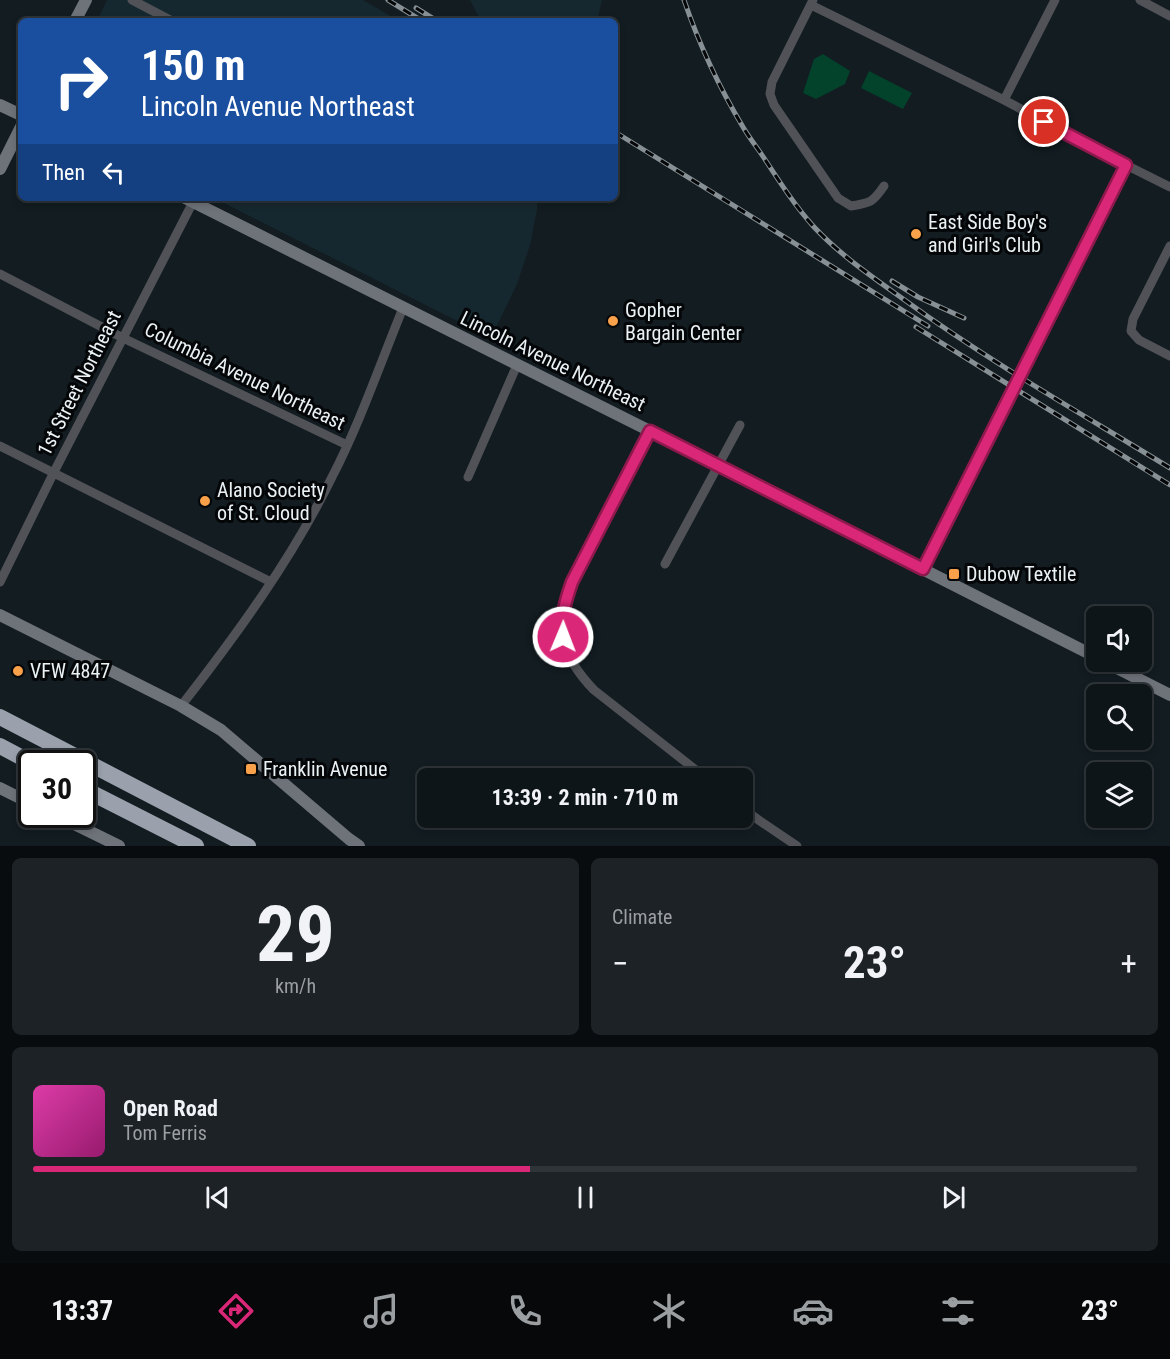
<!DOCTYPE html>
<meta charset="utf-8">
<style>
:root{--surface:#0e1519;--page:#1c2226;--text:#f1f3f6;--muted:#9b9fa2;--line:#2e3438;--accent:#db2777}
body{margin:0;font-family:"Roboto Condensed",sans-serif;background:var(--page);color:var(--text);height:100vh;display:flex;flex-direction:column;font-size:22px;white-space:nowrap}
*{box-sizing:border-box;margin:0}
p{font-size:20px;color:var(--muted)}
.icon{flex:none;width:33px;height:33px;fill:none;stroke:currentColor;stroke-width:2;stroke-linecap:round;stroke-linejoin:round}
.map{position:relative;height:846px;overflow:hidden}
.side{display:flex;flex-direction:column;gap:12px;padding:12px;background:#080c0e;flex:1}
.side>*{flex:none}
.hud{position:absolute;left:18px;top:18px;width:600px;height:183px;border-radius:9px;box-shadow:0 3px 9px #0003,0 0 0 2px var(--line);background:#1a4fa0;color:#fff;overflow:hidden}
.controls{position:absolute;left:1086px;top:606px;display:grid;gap:12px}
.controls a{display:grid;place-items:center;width:66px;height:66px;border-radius:9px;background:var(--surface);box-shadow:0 3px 9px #0003,0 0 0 2px var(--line);font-size:30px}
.speed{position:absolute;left:18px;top:750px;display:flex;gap:12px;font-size:30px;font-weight:700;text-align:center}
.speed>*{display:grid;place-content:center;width:78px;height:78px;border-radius:50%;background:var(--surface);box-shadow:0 3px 9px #0003,0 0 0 2px var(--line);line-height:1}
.speed .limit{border:3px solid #111;border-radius:9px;background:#fff;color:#111}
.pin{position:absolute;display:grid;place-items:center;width:51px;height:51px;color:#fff;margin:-26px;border:3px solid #fff;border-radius:50%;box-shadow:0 2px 6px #0007}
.me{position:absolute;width:66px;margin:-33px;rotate:1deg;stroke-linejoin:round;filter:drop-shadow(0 0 4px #0008)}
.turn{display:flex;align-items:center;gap:21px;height:126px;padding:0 24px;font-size:27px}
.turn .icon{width:78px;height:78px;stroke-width:2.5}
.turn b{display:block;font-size:42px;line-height:51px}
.then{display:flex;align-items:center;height:57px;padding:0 24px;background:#0003;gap:12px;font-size:22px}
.big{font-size:45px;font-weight:700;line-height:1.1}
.side .tile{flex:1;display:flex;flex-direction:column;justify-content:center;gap:9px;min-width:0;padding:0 21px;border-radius:9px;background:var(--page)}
.side .dial{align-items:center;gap:0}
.dial b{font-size:78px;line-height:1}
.song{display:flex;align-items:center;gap:18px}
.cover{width:72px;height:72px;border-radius:9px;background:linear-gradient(135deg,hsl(320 70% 55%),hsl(320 70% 35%))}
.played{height:6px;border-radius:3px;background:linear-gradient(90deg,var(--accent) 45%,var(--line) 45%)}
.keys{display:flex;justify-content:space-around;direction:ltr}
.heat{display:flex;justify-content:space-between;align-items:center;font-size:33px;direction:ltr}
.side .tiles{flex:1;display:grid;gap:12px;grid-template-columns:1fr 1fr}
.tile:last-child{grid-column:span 2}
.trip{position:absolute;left:417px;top:768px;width:336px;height:60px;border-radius:9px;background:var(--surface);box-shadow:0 3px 9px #0003,0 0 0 2px var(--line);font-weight:700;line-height:60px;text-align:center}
.dock{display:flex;height:96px;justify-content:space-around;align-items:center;background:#06080a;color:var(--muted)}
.dock .icon{width:42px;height:42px}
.dock .on{color:var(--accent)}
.dock b{font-size:27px;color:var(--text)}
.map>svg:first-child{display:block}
</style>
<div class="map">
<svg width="1170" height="846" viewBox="0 0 1170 846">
<rect width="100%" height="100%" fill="#121c21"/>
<path fill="#16282f" d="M107 0H363L399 21H97Z
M470 0H602L597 21H481Z
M214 198H537V209L530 245 517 284 491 338Z"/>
<path fill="#03422b" d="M823 54 850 71 845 84 816 99 803 93 814 59Z
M869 71 912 93 903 109 861 88Z"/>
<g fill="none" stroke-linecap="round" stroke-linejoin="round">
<path stroke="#505257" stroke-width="9" d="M132 0 172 21
M813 0 772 82 770 94 774 105 838 198 851 206C871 203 873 202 884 186
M1140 0 1170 16
M811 5 1004 100 1126 165 1170 187
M1004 100 1055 0
M1170 246 1133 319 1131 331 1139 340 1170 356
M0 274 123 338 347 445
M650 431 572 582C555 627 560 655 594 690L706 778
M0 446 271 582
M468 477 517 365
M665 564 740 425
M923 569 1126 165
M0 582 54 472 193 202
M181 706C237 634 292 559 332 477 360 423 380 364 403 308
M742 808 760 821 797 846"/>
<path stroke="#6e7279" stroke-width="12" d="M75 21 86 0
M0 105 21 115
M0 169 21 127
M185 198 650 431 1096 657
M0 615 181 706 221 730 349 839 359 846
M1105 662 1170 695
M0 788 32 804
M54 814 119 846"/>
<path stroke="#9aa1ac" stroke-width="16" d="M0 717 248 846
M0 746 34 764
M82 788 196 846"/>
<defs>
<path id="rail" d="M388 0 422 21
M684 0C699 44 719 87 743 127 750 139 759 150 766 161 781 184 796 207 814 227 841 256 874 278 906 301 990 362 1082 414 1170 468
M416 8 437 21
M615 132 928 326
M892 281 918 297 964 318
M916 327 1170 485"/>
</defs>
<use href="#rail" stroke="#879094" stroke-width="5"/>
<use href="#rail" stroke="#040608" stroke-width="3" stroke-dasharray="9" stroke-linecap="butt"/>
</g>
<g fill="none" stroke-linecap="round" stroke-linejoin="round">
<defs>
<path id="route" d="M563 637C561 616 565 602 572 582L650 431 923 569 1126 165 1044 122"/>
</defs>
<use href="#route" stroke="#8e194d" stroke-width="15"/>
<use href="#route" stroke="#db2777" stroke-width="10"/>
</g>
<g fill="#f8a14a" stroke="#040608" stroke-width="2">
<circle cx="916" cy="234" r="6"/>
<circle cx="613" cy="321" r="6"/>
<circle cx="205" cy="501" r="6"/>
<rect x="948" y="568" width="12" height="12" rx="3"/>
<circle cx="18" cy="671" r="6"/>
<rect x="245" y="763" width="12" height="12" rx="3"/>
</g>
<g text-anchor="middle" stroke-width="6" stroke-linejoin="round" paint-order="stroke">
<g font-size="20" fill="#ebf2f5" stroke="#040608" text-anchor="start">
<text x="928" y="229">East Side Boy's<tspan x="928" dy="23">and Girl's Club</tspan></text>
<text x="625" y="317">Gopher<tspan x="625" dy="23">Bargain Center</tspan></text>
<text x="217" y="497">Alano Society<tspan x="217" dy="23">of St. Cloud</tspan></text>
<text x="966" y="581">Dubow Textile</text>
<text x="30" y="678">VFW 4847</text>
<text x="263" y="776">Franklin Avenue</text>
</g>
<g font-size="20" fill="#ebf2f5" stroke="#040608">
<text transform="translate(553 361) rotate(26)" y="7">Lincoln Avenue Northeast</text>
<text transform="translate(245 376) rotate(26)" y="7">Columbia Avenue Northeast</text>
<text transform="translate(79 383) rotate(-63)" y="7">1st Street Northeast</text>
</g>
</g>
</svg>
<div class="controls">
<a><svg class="icon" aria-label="sound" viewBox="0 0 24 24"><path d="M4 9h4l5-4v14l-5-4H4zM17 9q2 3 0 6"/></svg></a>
<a><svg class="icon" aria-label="search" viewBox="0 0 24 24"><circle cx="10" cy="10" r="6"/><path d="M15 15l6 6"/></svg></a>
<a><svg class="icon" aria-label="layers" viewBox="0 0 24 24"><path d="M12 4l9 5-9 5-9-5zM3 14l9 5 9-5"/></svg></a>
</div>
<div class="speed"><div class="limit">30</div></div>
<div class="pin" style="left:1044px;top:122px;background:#d93025"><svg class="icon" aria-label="arrive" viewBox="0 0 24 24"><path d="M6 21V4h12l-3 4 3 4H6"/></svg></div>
<svg class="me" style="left:563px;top:637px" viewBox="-20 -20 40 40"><circle r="17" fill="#db2777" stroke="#fff" stroke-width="3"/><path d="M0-11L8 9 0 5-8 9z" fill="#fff"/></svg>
<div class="trip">13:39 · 2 min · 710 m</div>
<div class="hud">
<div class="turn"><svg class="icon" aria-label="right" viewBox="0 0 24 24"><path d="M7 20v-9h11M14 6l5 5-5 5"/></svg><div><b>150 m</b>Lincoln Avenue Northeast</div></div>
<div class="then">Then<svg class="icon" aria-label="left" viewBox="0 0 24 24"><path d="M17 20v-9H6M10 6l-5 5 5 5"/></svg></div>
</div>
</div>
<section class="side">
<div class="tiles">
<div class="tile dial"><b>29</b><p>km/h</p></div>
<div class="tile"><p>Climate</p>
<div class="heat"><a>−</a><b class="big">23°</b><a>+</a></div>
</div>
<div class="tile">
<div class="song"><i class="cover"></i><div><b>Open Road</b><p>Tom Ferris</p></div></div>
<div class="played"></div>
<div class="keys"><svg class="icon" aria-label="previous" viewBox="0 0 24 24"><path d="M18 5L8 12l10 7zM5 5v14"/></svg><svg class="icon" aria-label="pause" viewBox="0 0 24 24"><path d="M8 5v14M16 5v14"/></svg><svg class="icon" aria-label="next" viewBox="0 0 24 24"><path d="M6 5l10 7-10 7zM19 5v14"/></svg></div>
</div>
</div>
</section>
<nav class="dock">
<b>13:37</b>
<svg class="icon on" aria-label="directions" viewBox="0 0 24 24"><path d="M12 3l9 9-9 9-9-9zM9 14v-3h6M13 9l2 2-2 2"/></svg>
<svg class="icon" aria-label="music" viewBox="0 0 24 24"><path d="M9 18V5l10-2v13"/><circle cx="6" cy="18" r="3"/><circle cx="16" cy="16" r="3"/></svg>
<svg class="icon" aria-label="phone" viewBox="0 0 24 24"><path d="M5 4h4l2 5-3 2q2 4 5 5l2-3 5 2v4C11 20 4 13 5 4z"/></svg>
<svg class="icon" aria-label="climate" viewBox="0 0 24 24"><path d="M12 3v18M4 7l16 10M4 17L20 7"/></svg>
<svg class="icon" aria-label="car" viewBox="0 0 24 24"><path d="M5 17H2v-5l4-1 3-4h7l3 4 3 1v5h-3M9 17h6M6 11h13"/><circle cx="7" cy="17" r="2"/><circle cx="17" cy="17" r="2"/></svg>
<svg class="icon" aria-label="filters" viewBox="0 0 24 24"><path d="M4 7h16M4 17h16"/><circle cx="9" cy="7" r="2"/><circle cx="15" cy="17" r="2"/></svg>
<b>23°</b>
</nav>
